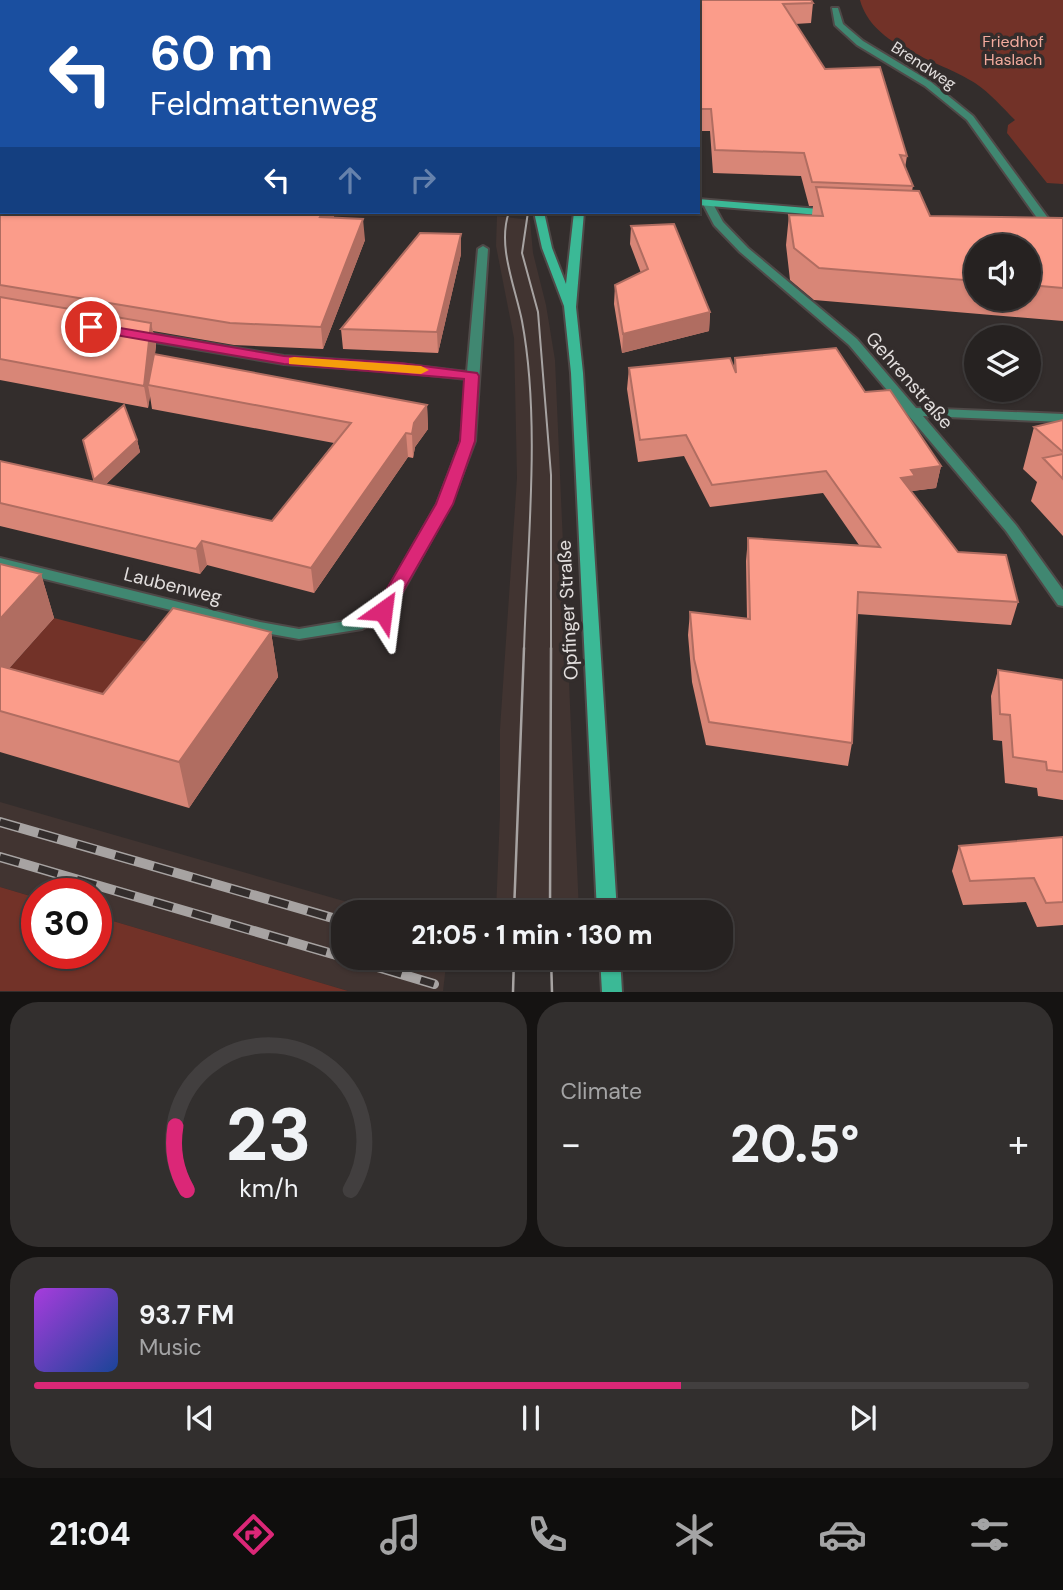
<!DOCTYPE html>
<meta charset="utf-8">
<style>
:root{--surface:#262221;--page:#322f2e;--text:#f1f3f6;--muted:#a4a4a5;--line:#423f3f;--accent:#db2777}
body{margin:0;font-family:"DM Sans",sans-serif;background:var(--page);color:var(--text);height:100vh;display:flex;flex-direction:column;font-size:26px;white-space:nowrap}
*{box-sizing:border-box;margin:0}
p{font-size:23px;color:var(--muted)}
.icon{flex:none;width:38px;height:38px;fill:none;stroke:currentColor;stroke-width:2;stroke-linecap:round;stroke-linejoin:round}
.map{position:relative;height:992px;overflow:hidden}
.side{display:flex;flex-direction:column;gap:10px;padding:10px;background:#151312;flex:1}
.side>*{flex:none}
.guide{position:absolute;left:0px;top:0px;width:700px;height:214px;box-shadow:0 2px 5px #0004,0 0 0 2px var(--line);background:#1a4fa0;color:#fff;overflow:hidden}
.tools{position:absolute;left:964px;top:234px;display:grid;gap:14px}
.tools a{display:grid;place-items:center;width:77px;height:77px;border-radius:50%;background:var(--surface);box-shadow:0 2px 5px #0004,0 0 0 2px var(--line);font-size:35px}
.speed{position:absolute;left:21px;top:878px;display:flex;gap:14px;font-size:35px;font-weight:700;text-align:center}
.speed>*{display:grid;place-content:center;width:91px;height:91px;border-radius:50%;background:var(--surface);box-shadow:0 2px 5px #0004,0 0 0 2px var(--line);line-height:1}
.speed .limit{border:10px solid #d22;background:#fff;color:#111}
.pin{position:absolute;display:grid;place-items:center;width:60px;height:60px;color:#fff;margin:-30px;border:4px solid #fff;border-radius:50%;box-shadow:0 2px 7px #0007}
.me{position:absolute;width:77px;margin:-38px;rotate:31deg;stroke-linejoin:round;filter:drop-shadow(0 0 5px #0008)}
.turn{display:flex;align-items:center;gap:24px;height:147px;padding:0 35px;font-size:32px}
.turn .icon{width:91px;height:91px;stroke-width:2.5}
.turn b{display:block;font-size:49px;line-height:60px}
.lanes{display:flex;align-items:center;height:66px;padding:0 35px;background:#0003;justify-content:center;gap:35px;direction:ltr}
.lanes .off{opacity:.35}
.big{font-size:52px;font-weight:800;line-height:1.1}
.side .tile{flex:1;display:flex;flex-direction:column;justify-content:center;gap:10px;min-width:0;padding:0 24px;border-radius:28px;background:var(--page)}
.side .dial{align-items:center;gap:0}
.dial svg{height:182px;overflow:visible;fill:none;stroke:var(--line);stroke-width:7;stroke-linecap:round;text-anchor:middle}
.dial text{fill:var(--text);stroke:none}
.song{display:flex;align-items:center;gap:21px}
.cover{width:84px;height:84px;border-radius:10px;background:linear-gradient(135deg,hsl(280 70% 55%),hsl(220 70% 35%))}
.played{height:7px;border-radius:4px;background:linear-gradient(90deg,var(--accent) 65%,var(--line) 65%)}
.keys{display:flex;justify-content:space-around;direction:ltr}
.heat{display:flex;justify-content:space-between;align-items:center;font-size:38px;direction:ltr}
.side .tiles{flex:1;display:grid;gap:10px;grid-template-columns:1fr 1fr}
.tile:last-child{grid-column:span 2}
.trip{position:absolute;left:331px;top:900px;width:402px;height:70px;border-radius:28px;background:var(--surface);box-shadow:0 2px 5px #0004,0 0 0 2px var(--line);font-weight:800;line-height:70px;text-align:center}
.menu{display:flex;height:112px;justify-content:space-around;align-items:center;background:#0f0e0d;color:var(--muted)}
.menu .icon{width:49px;height:49px}
.menu .on{color:var(--accent)}
.menu b{font-size:32px;color:var(--text)}
.map>svg:first-child{display:block}
</style>
<div class="map">
<svg width="1063" height="992" viewBox="0 0 1063 992">
<rect width="100%" height="100%" fill="#332d2c"/>
<path fill="#413431" d="M497 216 530 220 533 253 546 305 555 360 579 912H496L500 813V729L517 478 514 338 496 246Z
M0 802 382 912H343V957H447L443 991H348L96 916V894H37V898L0 887Z"/>
<path fill="#723228" d="M860 0H1063V184L1047 183 1007 133 1008 125 1015 120C1003 108 990 93 975 83 938 59 873 48 860 0Z
M54 618 166 647 104 727 0 679Z
M0 887 37 898V954H96V916L348 991H0Z"/>
<g fill="none" stroke-linecap="round" stroke-linejoin="round">
<defs>
<path id="street" d="M519 0H527L528 2H520Z
M832 8H838L843 24 863 41 931 82 973 116 1048 218V222H1040L967 120 925 86 857 45 835 25Z
M708 201 712 202 723 222 748 248 857 339 916 408 1063 414V422L923 416 1016 525 1063 590V606L1058 605 1006 531 849 345 740 252 714 225 703 204Z
M483 246 488 249 475 441 451 504 399 598 388 615 362 629 299 639 260 632 0 568V558L260 622 299 629 358 619 378 607 437 504 461 441 467 379 400 372 284 364 136 339 130 335 136 331 284 356 400 364 467 372 478 249Z"/>
<path id="secondary" d="M698 199 831 210 836 213 831 216 698 205Z
M534 212H544L552 248 566 284 574 212H584L576 307 583 373 617 912H597L571 373 564 306 542 248Z
M600 957H620L622 992H602Z"/>
</defs>
<use href="#street" stroke="#4f4948" stroke-width="4"/>
<use href="#secondary" stroke="#4f4948" stroke-width="4"/>
<use href="#street" fill="#408771" fill-rule="evenodd"/>
<use href="#secondary" fill="#3bb996" fill-rule="evenodd"/>
<path stroke="#a7a3a2" stroke-width="2" d="M509 212C497 246 515 286 522 321 541 422 527 547 524 650
M528 212 522 253 538 312 551 475V650"/>
<path stroke="#a7a3a2" stroke-width="2.5" d="M514 912 524 648
M550 912 551 648
M551 957 552 992
M513 992 514 957"/>
<defs>
<path id="rail" d="M0 822 343 921
M0 857 343 957
M344 957 434 984"/>
</defs>
<use href="#rail" stroke="#a7a3a2" stroke-width="10"/>
<use href="#rail" stroke="#332d2c" stroke-width="7" stroke-dasharray="20" stroke-linecap="butt"/>
</g>
<path fill="#d88677" fill-rule="evenodd" d="M0 0H348L2 212H336L333 218 365 240 323 349 234 345 153 331 156 345 155 354 427 405 428 429 415 447 413 458 408 457 314 593 207 565 200 574 0 526V461L94 482 83 440H137L140 452 106 484 272 521 334 443 152 409 150 396 148 408 0 380Z
M587 0H811L813 3 811 23 795 24 825 69 907 156 905 168 913 186 912 191 930 216 1063 218V321L814 300 790 280 786 245 789 215H812L813 206H809L801 176 713 173 710 131H698V2H588ZM976 247H1029V299H976Z
M631 226 710 312 709 331 622 353 614 304 615 285 641 273 630 244Z
M461 254 438 353 343 349 341 329Z
M735 358 865 392 941 466 936 488 912 491V493L958 552 1018 602 1011 625 857 614 852 743 848 766 706 745 692 682 688 635 690 612 747 619 746 561 748 538 859 545 823 493 710 507 684 456 638 462 627 389 629 368H734Z
M1063 420V536L1031 501 1037 482 1023 469 1034 427Z
M0 564 41 574 54 618 9 668 103 694 271 632 278 677 189 808 0 752Z
M998 670 1063 680V800L1038 796 1037 788 1005 783 1002 741 993 740 991 696Z
M1063 837V925L1037 927 1026 902 963 905 952 871 959 846Z"/>
<path fill="#b06d61" d="M330 0H348L346 2H329Z
M323 212H336L322 238 320 217Z
M363 219 365 240 323 349 321 327Z
M461 234V254L438 353 437 332Z
M710 312 709 331 622 353 623 334Z
M151 323 156 345 151 386 148 385 150 396 148 408 144 386Z
M427 405 428 429 415 447 413 458 412 434 414 423Z
M406 433 408 457 314 593 311 568Z
M137 440 140 452 97 493 94 480Z
M941 466 936 488 912 491 911 498 901 478 911 470Z
M202 541 207 565 200 574 196 549Z
M41 574 54 618 0 679V619Z
M271 632 278 677 189 808 179 762Z"/>
<path fill="#fb9c8a" stroke="#b06d61" stroke-width="2" d="M0 0H330L329 2H2V212H323L320 217 363 219 321 327 230 323 0 285Z
M386 0H483L484 2H386Z
M595 0H811L813 3 783 4 825 69 880 67 907 156 900 155 913 186 812 182 804 153 715 150 711 109H698V2H595Z
M816 187 919 191 930 216 1063 218V288L1029 285V247H976V281L819 268 794 248 789 215 823 216Z
M674 224 710 312 623 334 615 285 648 269 631 226Z
M420 233 461 234 437 332 341 329Z
M0 297 151 323 144 386 0 359Z
M836 348 865 392 890 390 941 466 911 470 915 476 901 478 958 552 1006 555 1018 602 858 592 852 743 709 722 694 659 690 612 750 619 748 538 880 547 826 471 712 485 686 435 640 440 629 368 730 358 736 373 735 358Z
M154 354 427 405 414 423 412 434 406 433 311 568 202 541 196 549 0 503V461L272 521 351 423 148 385Z
M124 405 137 440 94 480 83 440Z
M1063 420V452L1034 427Z
M1063 454V479L1043 458Z
M0 564 41 574 0 619Z
M173 608 271 632 179 762 0 711V666L103 694Z
M998 670 1063 680V772L1047 770 1046 762 1013 757 1010 715 1000 714Z
M1063 837V902L1046 903 1034 878 970 881 959 846Z"/>
<path fill="#db2777" stroke="#8e194d" stroke-width="2" d="M91 323 284 356 400 363 477 373 479 376 475 441 453 504 389 616H376L374 611 436 504 460 441 464 379 284 364 86 330V324Z"/>
<path fill="#f59e0b" d="M294 357 421 366 429 370 421 374 289 364V358Z"/>
<g text-anchor="middle" stroke-width="7" stroke-linejoin="round" paint-order="stroke">
<g font-size="16" fill="#f3ab9d" stroke="#332d2c">
<text x="1013" y="47">Friedhof<tspan x="1013" dy="18">Haslach</tspan></text>
</g>
<g font-size="16" fill="#e2dedd" stroke="#332d2c">
<text transform="translate(924 65) rotate(33)" y="6">Brendweg</text>
</g>
<g font-size="19" fill="#e2dedd" stroke="#332d2c">
<text transform="translate(910 380) rotate(49)" y="7">Gehrenstraße</text>
<text transform="translate(173 585) rotate(14)" y="7">Laubenweg</text>
<text transform="translate(567 610) rotate(-93)" y="7">Opfinger Straße</text>
</g>
</g>
</svg>
<div class="tools">
<a><svg class="icon" aria-label="sound" viewBox="0 0 24 24"><path d="M4 9h4l5-4v14l-5-4H4zM17 9q2 3 0 6"/></svg></a>
<a><svg class="icon" aria-label="layers" viewBox="0 0 24 24"><path d="M12 4l9 5-9 5-9-5zM3 14l9 5 9-5"/></svg></a>
</div>
<div class="speed"><div class="limit">30</div></div>
<div class="pin" style="left:91px;top:327px;background:#d93025"><svg class="icon" aria-label="arrive" viewBox="0 0 24 24"><path d="M6 21V4h12l-3 4 3 4H6"/></svg></div>
<svg class="me" style="left:383px;top:611px" viewBox="-20 -20 40 40"><path d="M0-17L14 15 0 8-14 15z" fill="#db2777" stroke="#fff" stroke-width="4"/></svg>
<div class="trip">21:05 · 1 min · 130 m</div>
<div class="guide">
<div class="turn"><svg class="icon" aria-label="left" viewBox="0 0 24 24"><path d="M17 20v-9H6M10 6l-5 5 5 5"/></svg><div><b>60 m</b>Feldmattenweg</div></div>
<div class="lanes"><svg class="icon" aria-label="left" viewBox="0 0 24 24"><path d="M17 20v-9H6M10 6l-5 5 5 5"/></svg><svg class="icon off" aria-label="ahead" viewBox="0 0 24 24"><path d="M12 20V5M6 11l6-6 6 6"/></svg><svg class="icon off" aria-label="right" viewBox="0 0 24 24"><path d="M7 20v-9h11M14 6l5 5-5 5"/></svg></div>
</div>
</div>
<section class="side">
<div class="tiles">
<div class="tile dial"><svg viewBox="0 0 100 80">
<path d="M14 69A42 42 0 1 1 86 69"/>
<path d="M14 69A42 42 0 0 1 9 41" stroke="#db2777"/>
<text x="50" y="56" font-size="32" font-weight="700">23</text>
<text x="50" y="72" font-size="11">km/h</text>
</svg></div>
<div class="tile"><p>Climate</p>
<div class="heat"><a>−</a><b class="big">20.5°</b><a>+</a></div>
</div>
<div class="tile">
<div class="song"><i class="cover"></i><div><b>93.7 FM</b><p>Music</p></div></div>
<div class="played"></div>
<div class="keys"><svg class="icon" aria-label="previous" viewBox="0 0 24 24"><path d="M18 5L8 12l10 7zM5 5v14"/></svg><svg class="icon" aria-label="pause" viewBox="0 0 24 24"><path d="M8 5v14M16 5v14"/></svg><svg class="icon" aria-label="next" viewBox="0 0 24 24"><path d="M6 5l10 7-10 7zM19 5v14"/></svg></div>
</div>
</div>
</section>
<nav class="menu">
<b>21:04</b>
<svg class="icon on" aria-label="directions" viewBox="0 0 24 24"><path d="M12 3l9 9-9 9-9-9zM9 14v-3h6M13 9l2 2-2 2"/></svg>
<svg class="icon" aria-label="music" viewBox="0 0 24 24"><path d="M9 18V5l10-2v13"/><circle cx="6" cy="18" r="3"/><circle cx="16" cy="16" r="3"/></svg>
<svg class="icon" aria-label="phone" viewBox="0 0 24 24"><path d="M5 4h4l2 5-3 2q2 4 5 5l2-3 5 2v4C11 20 4 13 5 4z"/></svg>
<svg class="icon" aria-label="climate" viewBox="0 0 24 24"><path d="M12 3v18M4 7l16 10M4 17L20 7"/></svg>
<svg class="icon" aria-label="car" viewBox="0 0 24 24"><path d="M5 17H2v-5l4-1 3-4h7l3 4 3 1v5h-3M9 17h6M6 11h13"/><circle cx="7" cy="17" r="2"/><circle cx="17" cy="17" r="2"/></svg>
<svg class="icon" aria-label="filters" viewBox="0 0 24 24"><path d="M4 7h16M4 17h16"/><circle cx="9" cy="7" r="2"/><circle cx="15" cy="17" r="2"/></svg>
</nav>
